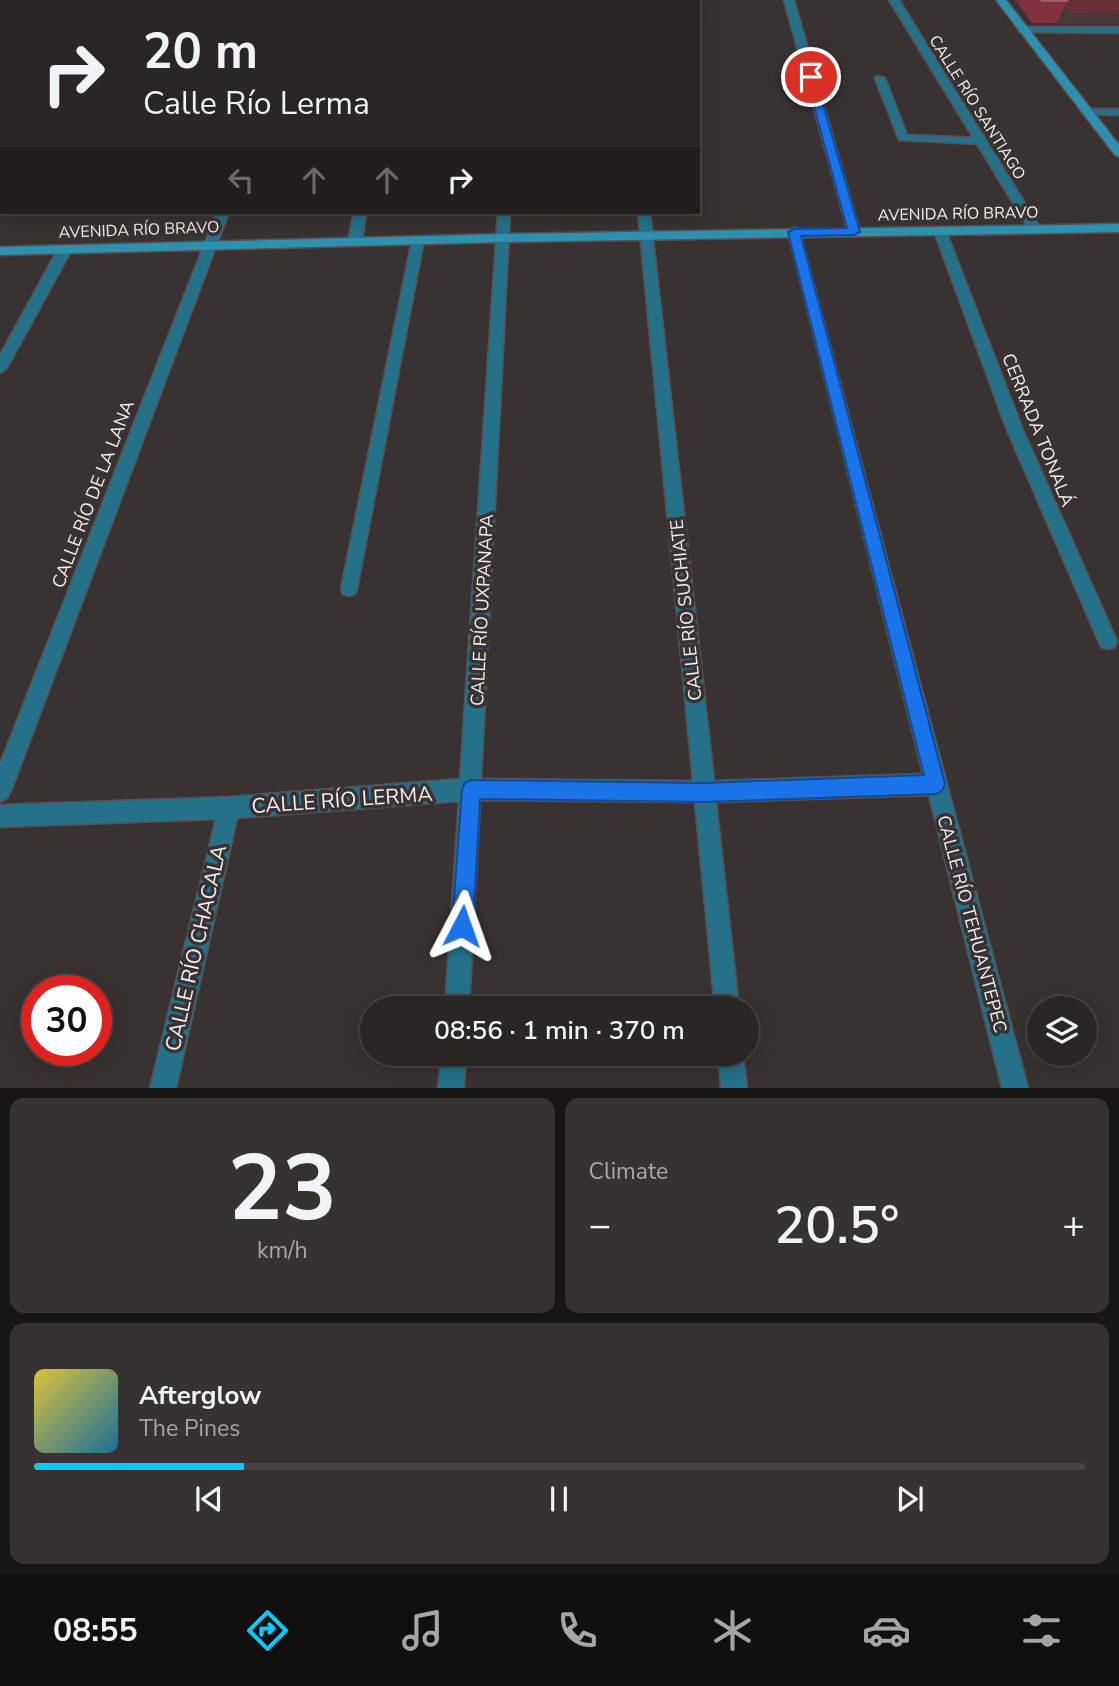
<!DOCTYPE html>
<meta charset="utf-8">
<style>
:root{--surface:#2b2626;--page:#373232;--text:#f1f3f6;--muted:#a6a5a7;--line:#474343;--accent:#0bcafa}
body{margin:0;font-family:"Nunito Sans",sans-serif;background:var(--page);color:var(--text);height:100vh;display:flex;flex-direction:column;font-size:26px;white-space:nowrap}
*{box-sizing:border-box;margin:0}
p{font-size:23px;color:var(--muted)}
.icon{flex:none;width:38px;height:38px;fill:none;stroke:currentColor;stroke-width:2;stroke-linecap:round;stroke-linejoin:round}
.map{position:relative;height:1088px;overflow:hidden}
.sheet{display:flex;flex-direction:column;gap:10px;padding:10px;background:#181515;flex:1}
.sheet>*{flex:none}
.top-card{position:absolute;left:0px;top:0px;width:700px;height:214px;box-shadow:0 4px 18px #0003,0 0 0 2px var(--line);background:#2b2626;color:var(--text);overflow:hidden}
.buttons{position:absolute;left:1027px;top:996px;display:grid;gap:14px}
.buttons a{display:grid;place-items:center;width:70px;height:70px;border-radius:50%;background:var(--surface);box-shadow:0 4px 18px #0003,0 0 0 2px var(--line);font-size:35px}
.speed{position:absolute;left:21px;top:975px;display:flex;gap:14px;font-size:35px;font-weight:700;text-align:center}
.speed>*{display:grid;place-content:center;width:91px;height:91px;border-radius:50%;background:var(--surface);box-shadow:0 4px 18px #0003,0 0 0 2px var(--line);line-height:1}
.speed .limit{border:10px solid #d22;background:#fff;color:#111}
.pin{position:absolute;display:grid;place-items:center;width:60px;height:60px;color:#fff;margin:-30px;border:4px solid #fff;border-radius:50%;box-shadow:0 2px 7px #0007}
.me{position:absolute;width:77px;margin:-38px;rotate:4deg;stroke-linejoin:round;filter:drop-shadow(0 0 5px #0008)}
.turn{display:flex;align-items:center;gap:24px;height:147px;padding:0 28px;font-size:32px}
.turn .icon{width:91px;height:91px;stroke-width:2.5}
.turn b{display:block;font-size:49px;line-height:60px}
.lanes{display:flex;align-items:center;height:66px;padding:0 28px;background:#0003;justify-content:center;gap:35px;direction:ltr}
.lanes .off{opacity:.35}
.big{font-size:52px;font-weight:600;line-height:1.1}
.sheet .widget{flex:1;display:flex;flex-direction:column;justify-content:center;gap:10px;min-width:0;padding:0 24px;border-radius:14px;background:var(--page)}
.sheet .dial{align-items:center;gap:0}
.dial b{font-size:91px;line-height:1}
.song{display:flex;align-items:center;gap:21px}
.cover{width:84px;height:84px;border-radius:10px;background:linear-gradient(135deg,hsl(50 70% 55%),hsl(200 70% 35%))}
.played{height:7px;border-radius:4px;background:linear-gradient(90deg,var(--accent) 20%,var(--line) 20%)}
.keys{display:flex;justify-content:space-around;direction:ltr}
.heat{display:flex;justify-content:space-between;align-items:center;font-size:38px;direction:ltr}
.sheet .tiles{flex:1;display:grid;gap:10px;grid-template-columns:1fr 1fr}
.widget:last-child{grid-column:span 2}
.trip{position:absolute;left:360px;top:996px;width:399px;height:70px;border-radius:35px;background:var(--surface);box-shadow:0 4px 18px #0003,0 0 0 2px var(--line);font-weight:600;line-height:70px;text-align:center}
.dock{display:flex;height:112px;justify-content:space-around;align-items:center;background:#110f0f;color:var(--muted)}
.dock .icon{width:49px;height:49px}
.dock .selected{color:var(--accent)}
.dock b{font-size:32px;color:var(--text)}
.map>svg:first-child{display:block}
</style>
<div class="map">
<svg width="1119" height="1088" viewBox="0 0 1119 1088">
<rect width="100%" height="100%" fill="#393233"/>
<path fill="#47393a" d="M1014 0H1119V24L1031 23Z"/>
<path fill="#673137" d="M1060 0H1119V14L1069 13Z"/>
<g fill="none" stroke-linecap="round" stroke-linejoin="round">
<defs>
<path id="service" d="M877 76 885 78 907 135 979 138 984 141 979 144 899 140 875 78Z
M418 236 424 240 357 589 355 594 349 596 343 594 341 589 412 240Z"/>
<path id="minor" d="M10 0H20L9 2Z
M64 0H163L62 2Z
M290 0H300L289 2Z
M395 0H405V2H395Z
M500 0H510V2H500Z
M611 0H621V2H611Z
M784 0H794L860 232 859 235 854 236 848 232Z
M889 0H899L1041 229 1040 232 1035 233 1029 229Z
M2 15V23H0V16Z
M1023 27H1119V33L1019 32 1018 30Z
M1087 109H1119V115L1083 114 1081 112Z
M2 188V198L0 199V189Z
M217 212H229L11 791 7 798 0 802V764Z
M354 212H366L362 241 355 245 348 241Z
M498 212H510L481 779 693 781 638 212H650L714 781 923 774 788 232 794 228 799 229 1028 1088H1002L929 795 716 802 739 1008H715L695 802 480 800 469 1008H445L459 801 237 818 176 1088H150L216 819 0 827V805L229 797 460 779Z
M940 227 946 231 1023 430 1117 641 1115 647 1108 649 1101 647 1007 430 934 231Z
M65 245 72 249 7 368 0 373V355L58 249Z
M442 1054H466L464 1088H438Z
M719 1054H743L747 1088H721Z"/>
<path id="secondary" d="M996 0H1006L1119 145V157L1115 155Z
M1119 224V232L504 242 0 255V247L504 234Z"/>
</defs>
<use href="#service" stroke="#575051" stroke-width="3"/>
<use href="#minor" stroke="#575051" stroke-width="3"/>
<use href="#secondary" stroke="#575051" stroke-width="3"/>
<use href="#service" fill="#25718a" fill-rule="evenodd"/>
<use href="#minor" fill="#25718a" fill-rule="evenodd"/>
<use href="#secondary" fill="#2e90af" fill-rule="evenodd"/>
</g>
<path fill="#822f3e" d="M1016 0H1066L1067 1 1057 23H1032Z"/>
<path fill="#8e4451" stroke="#9e5f6a" stroke-width="2" d="M1041 0H1066L1067 1H1042Z"/>
<path fill="#1a73e8" stroke="#114b97" stroke-width="2" d="M811 74 815 77 860 232 854 235 801 236 945 784 942 791 936 794 705 802 480 799 473 926 470 934 462 937 455 934 452 926 462 789 465 783 471 780 705 783 924 775 788 232 794 229 847 228 806 77Z"/>
<g text-anchor="middle" stroke-width="7" stroke-linejoin="round" paint-order="stroke">
<g font-size="16" fill="#f3efef" stroke="#393233">
<text transform="translate(978 107) rotate(58)" y="6">CALLE RÍO SANTIAGO</text>
<text transform="translate(958 213) rotate(-1)" y="6">AVENIDA RÍO BRAVO</text>
<text transform="translate(139 229) rotate(-2)" y="6">AVENIDA RÍO BRAVO</text>
</g>
<g font-size="18" fill="#f3efef" stroke="#393233">
<text transform="translate(1038 430) rotate(68)" y="6">CERRADA TONALÁ</text>
<text transform="translate(93 494) rotate(-69)" y="6">CALLE RÍO DE LA LANA</text>
<text transform="translate(482 610) rotate(-87)" y="6">CALLE RÍO UXPANAPA</text>
<text transform="translate(686 610) rotate(-96)" y="6">CALLE RÍO SUCHIATE</text>
<text transform="translate(972 924) rotate(75)" y="6">CALLE RÍO TEHUANTEPEC</text>
</g>
<g font-size="21" fill="#f3efef" stroke="#393233">
<text transform="translate(342 800) rotate(-4)" y="7">CALLE RÍO LERMA</text>
<text transform="translate(196 948) rotate(-77)" y="7">CALLE RÍO CHACALA</text>
</g>
</g>
</svg>
<div class="buttons">
<a><svg class="icon" aria-label="layers" viewBox="0 0 24 24"><path d="M12 4l9 5-9 5-9-5zM3 14l9 5 9-5"/></svg></a>
</div>
<div class="speed"><div class="limit">30</div></div>
<div class="pin" style="left:811px;top:77px;background:#d93025"><svg class="icon" aria-label="arrive" viewBox="0 0 24 24"><path d="M6 21V4h12l-3 4 3 4H6"/></svg></div>
<svg class="me" style="left:462px;top:926px" viewBox="-20 -20 40 40"><path d="M0-17L14 15 0 8-14 15z" fill="#1a73e8" stroke="#fff" stroke-width="4"/></svg>
<div class="trip">08:56 · 1 min · 370 m</div>
<div class="top-card">
<div class="turn"><svg class="icon" aria-label="right" viewBox="0 0 24 24"><path d="M7 20v-9h11M14 6l5 5-5 5"/></svg><div><b>20 m</b>Calle Río Lerma</div></div>
<div class="lanes"><svg class="icon off" aria-label="left" viewBox="0 0 24 24"><path d="M17 20v-9H6M10 6l-5 5 5 5"/></svg><svg class="icon off" aria-label="ahead" viewBox="0 0 24 24"><path d="M12 20V5M6 11l6-6 6 6"/></svg><svg class="icon off" aria-label="ahead" viewBox="0 0 24 24"><path d="M12 20V5M6 11l6-6 6 6"/></svg><svg class="icon" aria-label="right" viewBox="0 0 24 24"><path d="M7 20v-9h11M14 6l5 5-5 5"/></svg></div>
</div>
</div>
<section class="sheet">
<div class="tiles">
<div class="widget dial"><b>23</b><p>km/h</p></div>
<div class="widget"><p>Climate</p>
<div class="heat"><a>−</a><b class="big">20.5°</b><a>+</a></div>
</div>
<div class="widget">
<div class="song"><i class="cover"></i><div><b>Afterglow</b><p>The Pines</p></div></div>
<div class="played"></div>
<div class="keys"><svg class="icon" aria-label="previous" viewBox="0 0 24 24"><path d="M18 5L8 12l10 7zM5 5v14"/></svg><svg class="icon" aria-label="pause" viewBox="0 0 24 24"><path d="M8 5v14M16 5v14"/></svg><svg class="icon" aria-label="next" viewBox="0 0 24 24"><path d="M6 5l10 7-10 7zM19 5v14"/></svg></div>
</div>
</div>
</section>
<nav class="dock">
<b>08:55</b>
<svg class="icon selected" aria-label="directions" viewBox="0 0 24 24"><path d="M12 3l9 9-9 9-9-9zM9 14v-3h6M13 9l2 2-2 2"/></svg>
<svg class="icon" aria-label="music" viewBox="0 0 24 24"><path d="M9 18V5l10-2v13"/><circle cx="6" cy="18" r="3"/><circle cx="16" cy="16" r="3"/></svg>
<svg class="icon" aria-label="phone" viewBox="0 0 24 24"><path d="M5 4h4l2 5-3 2q2 4 5 5l2-3 5 2v4C11 20 4 13 5 4z"/></svg>
<svg class="icon" aria-label="climate" viewBox="0 0 24 24"><path d="M12 3v18M4 7l16 10M4 17L20 7"/></svg>
<svg class="icon" aria-label="car" viewBox="0 0 24 24"><path d="M5 17H2v-5l4-1 3-4h7l3 4 3 1v5h-3M9 17h6M6 11h13"/><circle cx="7" cy="17" r="2"/><circle cx="17" cy="17" r="2"/></svg>
<svg class="icon" aria-label="filters" viewBox="0 0 24 24"><path d="M4 7h16M4 17h16"/><circle cx="9" cy="7" r="2"/><circle cx="15" cy="17" r="2"/></svg>
</nav>
